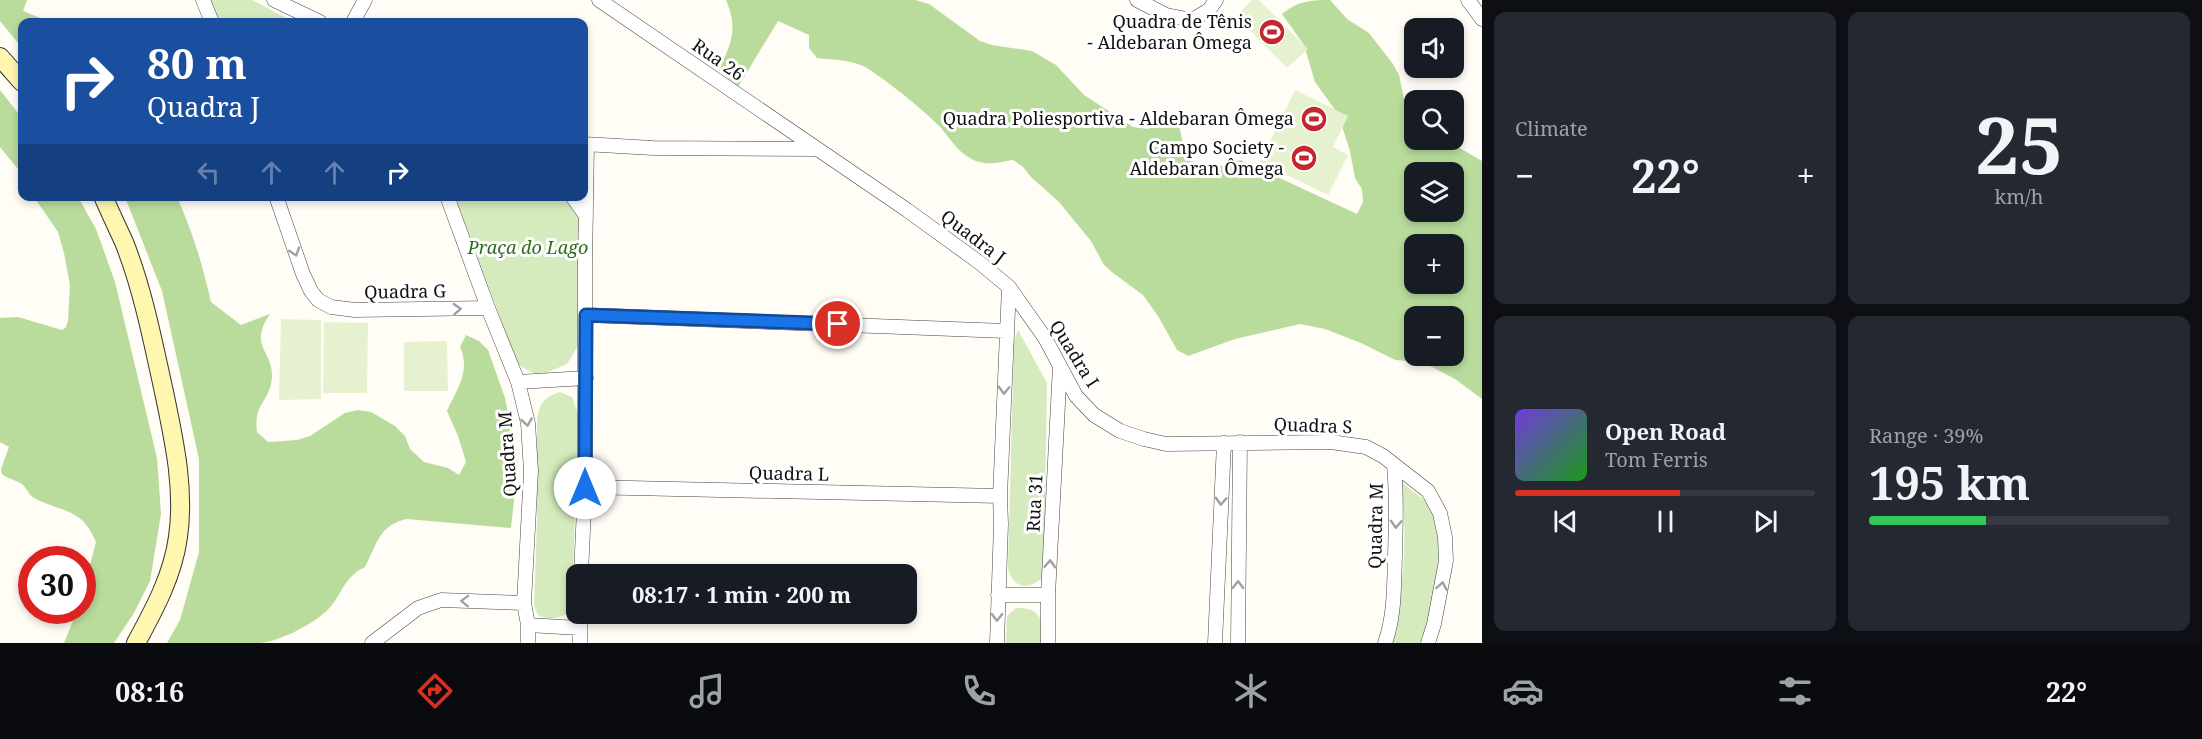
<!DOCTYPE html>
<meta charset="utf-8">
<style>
:root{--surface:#171b24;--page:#242831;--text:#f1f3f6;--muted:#9ea1a6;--line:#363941;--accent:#d93025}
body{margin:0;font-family:"Noto Serif",serif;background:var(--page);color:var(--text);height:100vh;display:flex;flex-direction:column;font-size:22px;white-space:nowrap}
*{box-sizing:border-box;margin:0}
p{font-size:20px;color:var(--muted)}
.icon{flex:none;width:33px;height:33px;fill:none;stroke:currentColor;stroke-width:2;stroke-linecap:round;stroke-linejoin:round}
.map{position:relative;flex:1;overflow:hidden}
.side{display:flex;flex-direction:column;gap:12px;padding:12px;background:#0d0f14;width:720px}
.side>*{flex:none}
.guide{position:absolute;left:18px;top:18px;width:570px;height:183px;border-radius:12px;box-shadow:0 3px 9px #0003;background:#1a4fa0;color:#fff;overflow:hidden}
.controls{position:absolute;left:1404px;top:18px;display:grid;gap:12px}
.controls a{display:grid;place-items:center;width:60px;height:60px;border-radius:12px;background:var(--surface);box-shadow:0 3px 9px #0003;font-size:30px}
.speed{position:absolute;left:18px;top:546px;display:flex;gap:12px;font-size:30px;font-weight:700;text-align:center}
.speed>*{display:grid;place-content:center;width:78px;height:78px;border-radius:50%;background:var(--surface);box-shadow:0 3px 9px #0003;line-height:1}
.speed .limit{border:9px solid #d22;background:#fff;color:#111}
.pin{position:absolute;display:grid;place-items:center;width:51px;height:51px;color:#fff;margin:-26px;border:3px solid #fff;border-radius:50%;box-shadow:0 2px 6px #0007}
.me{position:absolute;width:66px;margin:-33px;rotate:0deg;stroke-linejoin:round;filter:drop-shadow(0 0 4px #0008)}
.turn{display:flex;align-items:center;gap:21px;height:126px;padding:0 30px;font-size:27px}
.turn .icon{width:78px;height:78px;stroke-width:2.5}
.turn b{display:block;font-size:42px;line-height:51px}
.lanes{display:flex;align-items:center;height:57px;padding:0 30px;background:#0003;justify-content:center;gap:30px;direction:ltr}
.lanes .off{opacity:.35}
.big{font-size:45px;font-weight:700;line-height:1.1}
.side .widget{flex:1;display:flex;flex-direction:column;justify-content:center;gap:9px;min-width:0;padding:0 21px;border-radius:12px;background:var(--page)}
.side .dial{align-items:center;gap:0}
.dial b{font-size:78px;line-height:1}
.song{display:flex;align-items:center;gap:18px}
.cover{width:72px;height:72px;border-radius:9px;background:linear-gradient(135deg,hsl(260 70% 55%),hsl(120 70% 35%))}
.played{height:6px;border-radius:3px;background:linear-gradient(90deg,var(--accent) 55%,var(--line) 55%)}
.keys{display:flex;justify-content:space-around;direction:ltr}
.heat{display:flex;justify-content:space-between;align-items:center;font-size:33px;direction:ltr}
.charge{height:9px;border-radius:4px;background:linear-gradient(90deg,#34c759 39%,var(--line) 0)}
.side .tiles{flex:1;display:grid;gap:12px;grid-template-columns:repeat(2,1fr)}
.trip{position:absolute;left:566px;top:564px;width:351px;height:60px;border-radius:12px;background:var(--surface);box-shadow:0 3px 9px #0003;font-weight:700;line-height:60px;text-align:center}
.tabs{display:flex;height:96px;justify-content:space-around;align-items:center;background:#090b0e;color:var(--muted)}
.tabs .icon{width:42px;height:42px}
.tabs .on{color:var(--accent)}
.tabs b{font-size:27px;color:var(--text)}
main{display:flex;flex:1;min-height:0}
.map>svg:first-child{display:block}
</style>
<main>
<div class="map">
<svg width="1482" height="643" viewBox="0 0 1482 643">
<rect width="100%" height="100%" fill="#fffdf5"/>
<path fill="#d5ebbd" d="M209 0H252L294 22H217Z
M455 197H563L571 203 579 214V344L567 364 539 376 518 365Z
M1018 330 1047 383 1044 565 1042 578C1027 591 1013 588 1008 568L1014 341Z
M560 392 572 397 578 414 572 605 569 613C557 619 550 621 538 615L534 606 537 520V420C540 402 543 398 560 392Z
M1401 482 1424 500 1435 518 1440 550 1431 610 1420 643H1392C1404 591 1408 535 1401 482Z
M1016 608C1043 608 1042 620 1042 643H1006L1007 616Z"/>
<path fill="#b9dc9c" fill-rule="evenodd" d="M0 0H27L23 11 50 22H22V48L0 21Z
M726 0H915L929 4 980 41 992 45 1032 51 1056 65 1084 95 1133 127 1148 129 1169 114C1183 125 1179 131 1184 147 1193 175 1220 168 1241 160L1357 214 1363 202 1362 189 1355 178 1350 151 1338 114 1315 82 1304 45 1282 14C1298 1 1310 0 1330 0L1347 19 1369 33 1393 64 1399 75 1405 103 1414 120V140H1446L1482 161V399L1455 379 1432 367 1421 362 1395 360 1361 343 1325 329 1300 324 1235 339 1188 356 1177 350 1158 316 1143 295 1113 273 1104 265 1091 241 1059 202 1031 177 1023 167 1013 160C1000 162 988 166 976 161 956 153 950 136 936 123 915 103 891 84 867 68 850 59 836 60 817 58L809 48V35L778 21 738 87 719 70C732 42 738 29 726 0ZM1414 172H1454V212H1414ZM1414 244H1454V284H1414ZM1414 316H1454V356H1414Z
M0 90 22 118V174L0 147Z
M34 197H78L96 229 115 282 157 458 161 514 150 581 134 613 114 643H64L77 611 82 610 83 591 96 542C82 508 64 513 36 499 29 496 28 490 23 485 17 480 8 479 2 474L1 469 9 447 0 442V318L18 317 62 330 66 327 68 321 70 285 64 253 58 232Z
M125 197H177C193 233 202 263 211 302L241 325 270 314C246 349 278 352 271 384 266 405 254 404 257 432L268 442 297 440 310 436 345 413 358 410 371 412 395 426 405 436 410 449 424 462 448 468 459 475 466 462 458 436 447 411C457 389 471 371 460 347L466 335 479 341 488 350 505 398 518 463 511 528 407 519C379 525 377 544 365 567 341 578 342 599 323 614 307 627 280 641 260 643 231 643 197 643 167 643L180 620 199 552V459L162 291Z"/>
<path fill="#e6f2cf" d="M1252 0H1259L1308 49 1287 68 1236 16Z
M1295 90 1348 116 1333 147 1348 155 1328 195 1260 162Z
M281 319 321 320V399L279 400Z
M324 322 368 323 367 393H323Z
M447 341 448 391H404V342Z"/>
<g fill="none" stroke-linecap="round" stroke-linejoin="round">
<defs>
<path id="street" d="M203 0 212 22
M274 0 320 22
M599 0 907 210 980 263 1009 287 1045 338 1076 396 1094 415 1120 431 1144 439 1166 444 1331 442 1366 447 1383 456 1428 491 1440 513 1445 537 1446 561 1434 624 1428 643
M1137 0 1166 15 1192 20 1209 10 1216 0
M1468 0 1482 19
M353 22 365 0
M584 144 653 148 815 149
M276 196 303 274 311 291 318 300 331 307 355 310 488 308
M447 196 488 308 518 382 528 423 531 471 524 603 528 625V643
M572 196 586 216
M586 315 1006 331
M518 382 586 378
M585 487 1000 496
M581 574 585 487V265L587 144
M998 595H1048
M528 625 579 628
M372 643 418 608 441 600 524 603
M580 643V614
M997 643 1001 524 1000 496 1009 287
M1048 643V595L1060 366
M1215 643 1224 443
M1238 643 1240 442
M1385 643C1395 615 1394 584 1395 555 1396 525 1397 495 1394 465"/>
<path id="secondary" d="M0 57 22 82
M103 196C110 212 117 227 124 242 143 290 153 342 164 392 174 440 185 489 178 537 173 575 154 610 136 643"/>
</defs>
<use href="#street" stroke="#444" stroke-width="15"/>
<use href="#secondary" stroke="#333" stroke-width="20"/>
<use href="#street" stroke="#fff" stroke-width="14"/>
<use href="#secondary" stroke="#fff6b0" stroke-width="18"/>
</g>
<defs><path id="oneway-chevron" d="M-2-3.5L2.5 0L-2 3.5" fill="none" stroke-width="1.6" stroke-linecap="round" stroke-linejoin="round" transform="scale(1.5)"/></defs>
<g stroke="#a0a0a0">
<use href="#oneway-chevron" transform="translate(295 252) rotate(72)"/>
<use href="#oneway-chevron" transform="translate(457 309) rotate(-3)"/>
<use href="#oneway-chevron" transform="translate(1004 390) rotate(92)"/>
<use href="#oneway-chevron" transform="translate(527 422) rotate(81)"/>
<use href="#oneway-chevron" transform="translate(1221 501) rotate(93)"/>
<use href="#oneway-chevron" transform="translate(1396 524) rotate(92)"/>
<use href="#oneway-chevron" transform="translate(1050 564) rotate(-87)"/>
<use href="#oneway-chevron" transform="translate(1238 585) rotate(-89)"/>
<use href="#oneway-chevron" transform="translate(1442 586) rotate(-80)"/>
<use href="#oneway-chevron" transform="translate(465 601) rotate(-178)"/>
<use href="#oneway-chevron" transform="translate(997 617) rotate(91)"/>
</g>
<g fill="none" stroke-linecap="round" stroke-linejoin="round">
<defs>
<path id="route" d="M585 488 586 315 838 324"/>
</defs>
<use href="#route" stroke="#114b97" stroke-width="15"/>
<use href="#route" stroke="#1a73e8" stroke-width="10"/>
</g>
<defs>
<symbol id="stadium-disc" viewBox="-11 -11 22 22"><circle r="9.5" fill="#c4262e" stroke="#fff"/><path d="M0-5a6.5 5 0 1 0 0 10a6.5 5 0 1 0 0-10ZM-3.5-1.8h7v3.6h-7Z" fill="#fff"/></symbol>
</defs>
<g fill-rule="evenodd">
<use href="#stadium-disc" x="1257" y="17" width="30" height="30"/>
<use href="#stadium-disc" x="1299" y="104" width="30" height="30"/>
<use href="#stadium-disc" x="1289" y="143" width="30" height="30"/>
</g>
<g text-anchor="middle" stroke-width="6" stroke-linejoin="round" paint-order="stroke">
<g font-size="18" fill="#111" stroke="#fff" text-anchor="end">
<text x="1252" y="28">Quadra de Tênis<tspan x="1252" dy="21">- Aldebaran Ômega</tspan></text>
<text x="1294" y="125">Quadra Poliesportiva - Aldebaran Ômega</text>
<text x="1284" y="154">Campo Society -<tspan x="1284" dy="21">Aldebaran Ômega</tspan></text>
</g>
<g font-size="18" fill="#111" stroke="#fff">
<text transform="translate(718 60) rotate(35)" y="6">Rua 26</text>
<text transform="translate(973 237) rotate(37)" y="6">Quadra J</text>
<text transform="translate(405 292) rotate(-1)" y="6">Quadra G</text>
<text transform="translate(1074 354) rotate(58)" y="6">Quadra I</text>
<text transform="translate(1313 426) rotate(2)" y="6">Quadra S</text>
<text transform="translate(508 454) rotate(-94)" y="6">Quadra M</text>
<text transform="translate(789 474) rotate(1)" y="6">Quadra L</text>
<text transform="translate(1035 503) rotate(-87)" y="6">Rua 31</text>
<text transform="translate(1376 526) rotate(-89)" y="6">Quadra M</text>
</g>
<g font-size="18" font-style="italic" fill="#2f6b1f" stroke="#fff">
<text x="528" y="254">Praça do Lago</text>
</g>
</g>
</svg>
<div class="controls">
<a><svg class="icon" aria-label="sound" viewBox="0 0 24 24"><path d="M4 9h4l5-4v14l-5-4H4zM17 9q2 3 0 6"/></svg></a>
<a><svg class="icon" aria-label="search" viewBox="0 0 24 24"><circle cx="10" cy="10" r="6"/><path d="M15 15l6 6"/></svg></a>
<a><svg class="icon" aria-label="layers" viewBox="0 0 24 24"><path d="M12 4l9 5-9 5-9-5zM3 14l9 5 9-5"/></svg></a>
<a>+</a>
<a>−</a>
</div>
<div class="speed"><div class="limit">30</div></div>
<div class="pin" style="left:838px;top:324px;background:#d93025"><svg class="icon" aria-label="arrive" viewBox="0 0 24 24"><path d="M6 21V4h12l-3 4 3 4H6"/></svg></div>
<svg class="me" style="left:585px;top:488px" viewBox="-20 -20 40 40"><circle r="19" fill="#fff"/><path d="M0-13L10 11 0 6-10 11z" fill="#1a73e8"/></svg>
<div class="trip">08:17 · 1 min · 200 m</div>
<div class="guide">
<div class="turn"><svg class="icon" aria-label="right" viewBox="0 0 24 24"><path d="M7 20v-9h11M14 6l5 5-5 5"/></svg><div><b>80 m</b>Quadra J</div></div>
<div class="lanes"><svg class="icon off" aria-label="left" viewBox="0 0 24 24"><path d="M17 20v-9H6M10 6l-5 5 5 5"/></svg><svg class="icon off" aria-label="ahead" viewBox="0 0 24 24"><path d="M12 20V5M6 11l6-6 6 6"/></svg><svg class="icon off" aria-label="ahead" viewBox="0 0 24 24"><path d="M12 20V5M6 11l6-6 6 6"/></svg><svg class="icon" aria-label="right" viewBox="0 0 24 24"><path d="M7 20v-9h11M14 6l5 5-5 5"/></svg></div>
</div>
</div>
<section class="side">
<div class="tiles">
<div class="widget"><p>Climate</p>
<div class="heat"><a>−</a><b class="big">22°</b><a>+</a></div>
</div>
<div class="widget dial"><b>25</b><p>km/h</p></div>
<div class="widget">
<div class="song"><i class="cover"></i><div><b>Open Road</b><p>Tom Ferris</p></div></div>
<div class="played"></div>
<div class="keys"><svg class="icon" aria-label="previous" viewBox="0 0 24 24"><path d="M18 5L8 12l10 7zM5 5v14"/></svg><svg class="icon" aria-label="pause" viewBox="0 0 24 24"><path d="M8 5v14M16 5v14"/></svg><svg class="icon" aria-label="next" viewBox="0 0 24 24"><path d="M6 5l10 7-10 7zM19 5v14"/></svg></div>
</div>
<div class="widget"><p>Range · 39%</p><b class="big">195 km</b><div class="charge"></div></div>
</div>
</section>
</main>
<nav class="tabs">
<b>08:16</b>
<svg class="icon on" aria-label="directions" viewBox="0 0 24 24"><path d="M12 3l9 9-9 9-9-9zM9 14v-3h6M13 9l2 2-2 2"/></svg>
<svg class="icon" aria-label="music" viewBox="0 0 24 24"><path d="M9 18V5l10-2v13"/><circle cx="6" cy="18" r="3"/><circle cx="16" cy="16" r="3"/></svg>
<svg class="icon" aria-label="phone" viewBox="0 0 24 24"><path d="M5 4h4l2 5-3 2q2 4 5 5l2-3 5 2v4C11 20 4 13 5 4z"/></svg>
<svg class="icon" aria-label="climate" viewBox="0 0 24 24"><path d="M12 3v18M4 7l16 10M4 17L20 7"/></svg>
<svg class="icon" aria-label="car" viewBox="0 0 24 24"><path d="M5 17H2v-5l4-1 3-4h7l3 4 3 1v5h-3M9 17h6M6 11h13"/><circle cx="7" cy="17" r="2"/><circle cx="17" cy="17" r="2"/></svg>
<svg class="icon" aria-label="filters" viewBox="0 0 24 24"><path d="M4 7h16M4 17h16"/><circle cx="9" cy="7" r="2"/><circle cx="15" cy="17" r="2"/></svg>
<b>22°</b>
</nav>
